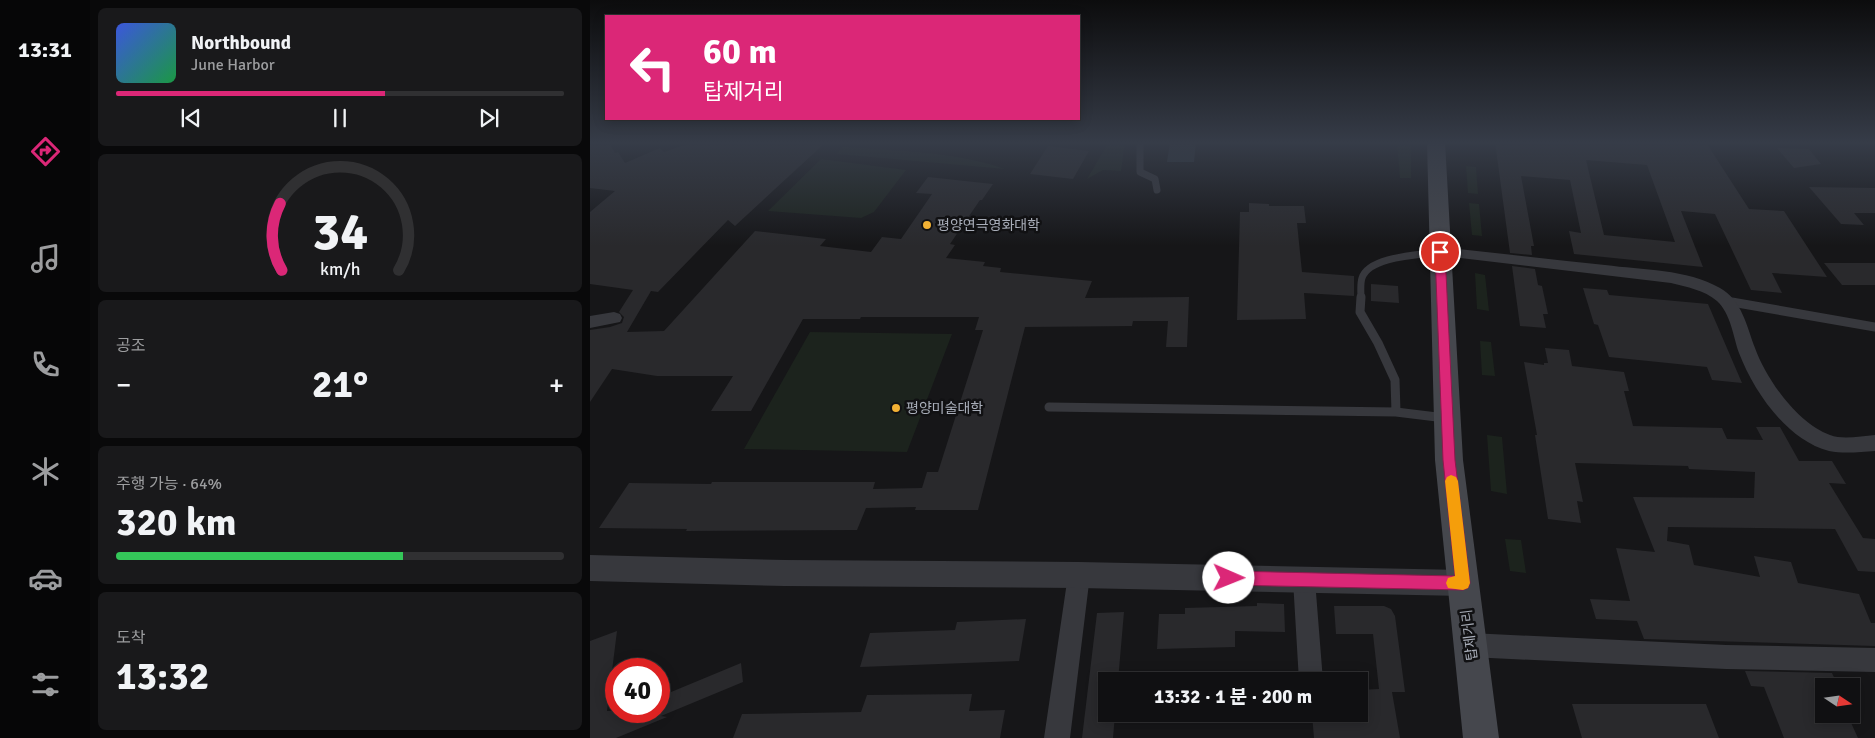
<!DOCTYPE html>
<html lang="ko">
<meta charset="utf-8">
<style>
:root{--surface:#101012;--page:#19191b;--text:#f1f3f6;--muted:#9c9d9f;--line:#303032;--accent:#db2777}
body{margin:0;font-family:Signika,"Noto Sans KR",sans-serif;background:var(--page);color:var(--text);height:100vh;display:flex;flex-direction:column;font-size:19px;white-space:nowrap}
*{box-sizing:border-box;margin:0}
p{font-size:16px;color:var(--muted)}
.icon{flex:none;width:28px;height:28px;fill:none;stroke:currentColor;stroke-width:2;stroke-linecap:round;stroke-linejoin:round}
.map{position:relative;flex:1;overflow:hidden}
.panel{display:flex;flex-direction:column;gap:8px;padding:8px;background:#09090a;width:500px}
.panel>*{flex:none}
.guide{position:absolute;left:15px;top:15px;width:475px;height:105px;border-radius:0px;box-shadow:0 2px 12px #0003,0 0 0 1px var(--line);background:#db2777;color:#fff;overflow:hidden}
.needle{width:32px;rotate:103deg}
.tools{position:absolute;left:1225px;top:678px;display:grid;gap:10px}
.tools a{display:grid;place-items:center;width:45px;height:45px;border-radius:0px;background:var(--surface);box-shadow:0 2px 12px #0003,0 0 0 1px var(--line);font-size:25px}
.speed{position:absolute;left:15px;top:658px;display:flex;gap:10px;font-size:25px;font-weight:700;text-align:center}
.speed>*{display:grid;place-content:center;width:65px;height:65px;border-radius:50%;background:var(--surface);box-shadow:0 2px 12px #0003,0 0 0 1px var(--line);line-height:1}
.speed .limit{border:8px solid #d22;background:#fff;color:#111}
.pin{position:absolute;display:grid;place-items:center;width:42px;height:42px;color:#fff;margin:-21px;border:2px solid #fff;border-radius:50%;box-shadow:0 1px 5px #0007}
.me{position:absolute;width:55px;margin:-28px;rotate:91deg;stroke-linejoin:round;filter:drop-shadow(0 0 4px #0008)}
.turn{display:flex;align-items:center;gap:18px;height:105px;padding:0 15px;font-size:22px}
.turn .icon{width:65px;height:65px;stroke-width:2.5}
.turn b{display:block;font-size:35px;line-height:42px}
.big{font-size:38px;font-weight:700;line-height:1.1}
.panel .card{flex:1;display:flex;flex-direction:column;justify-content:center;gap:8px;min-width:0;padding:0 18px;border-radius:8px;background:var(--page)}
.panel .dial{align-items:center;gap:0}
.dial svg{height:130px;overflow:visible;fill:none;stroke:var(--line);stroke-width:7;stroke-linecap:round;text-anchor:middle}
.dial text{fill:var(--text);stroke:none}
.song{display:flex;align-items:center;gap:15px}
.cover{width:60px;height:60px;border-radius:8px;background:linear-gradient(135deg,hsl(230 70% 55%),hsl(140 70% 35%))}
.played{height:5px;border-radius:2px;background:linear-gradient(90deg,var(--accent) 60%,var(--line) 60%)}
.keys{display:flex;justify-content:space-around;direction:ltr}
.heat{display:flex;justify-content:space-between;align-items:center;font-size:28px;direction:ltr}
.charge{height:8px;border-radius:4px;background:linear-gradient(90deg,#34c759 64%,var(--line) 0)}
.trip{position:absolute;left:508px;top:672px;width:270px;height:50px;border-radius:0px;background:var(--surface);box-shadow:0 2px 12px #0003,0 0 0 1px var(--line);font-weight:700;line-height:50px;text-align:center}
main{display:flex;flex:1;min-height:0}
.menu{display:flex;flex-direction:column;width:90px;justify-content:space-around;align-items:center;background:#060607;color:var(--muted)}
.menu .icon{width:35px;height:35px}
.menu .on{color:var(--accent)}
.menu b{font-size:22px;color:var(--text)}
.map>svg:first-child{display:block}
</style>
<main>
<nav class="menu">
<b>13:31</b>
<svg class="icon on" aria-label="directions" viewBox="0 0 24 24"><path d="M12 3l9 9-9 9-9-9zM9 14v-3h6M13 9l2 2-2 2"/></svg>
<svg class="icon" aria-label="music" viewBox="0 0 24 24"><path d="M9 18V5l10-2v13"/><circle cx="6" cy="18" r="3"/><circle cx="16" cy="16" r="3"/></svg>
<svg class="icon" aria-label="phone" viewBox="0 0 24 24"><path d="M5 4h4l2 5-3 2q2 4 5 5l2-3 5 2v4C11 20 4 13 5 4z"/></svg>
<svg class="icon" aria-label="climate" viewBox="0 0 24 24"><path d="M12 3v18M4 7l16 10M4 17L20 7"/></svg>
<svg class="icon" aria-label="car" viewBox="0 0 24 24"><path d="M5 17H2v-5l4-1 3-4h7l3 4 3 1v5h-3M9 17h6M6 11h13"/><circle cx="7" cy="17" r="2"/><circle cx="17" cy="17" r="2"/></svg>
<svg class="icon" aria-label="filters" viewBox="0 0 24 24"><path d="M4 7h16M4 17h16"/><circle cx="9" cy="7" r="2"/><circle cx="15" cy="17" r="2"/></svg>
</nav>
<section class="panel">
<div class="card">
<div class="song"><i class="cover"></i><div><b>Northbound</b><p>June Harbor</p></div></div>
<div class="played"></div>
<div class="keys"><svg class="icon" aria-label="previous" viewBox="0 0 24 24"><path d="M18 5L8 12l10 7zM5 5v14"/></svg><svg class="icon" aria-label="pause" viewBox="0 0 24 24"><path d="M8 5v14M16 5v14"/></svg><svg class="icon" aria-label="next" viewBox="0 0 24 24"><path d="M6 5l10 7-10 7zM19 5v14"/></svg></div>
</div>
<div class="card dial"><svg viewBox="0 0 100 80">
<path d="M14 69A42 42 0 1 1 86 69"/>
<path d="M14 69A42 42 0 0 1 13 28" stroke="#db2777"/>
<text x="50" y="56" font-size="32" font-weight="700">34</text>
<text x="50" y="72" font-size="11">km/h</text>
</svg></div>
<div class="card"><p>공조</p>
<div class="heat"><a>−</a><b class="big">21°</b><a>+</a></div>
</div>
<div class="card"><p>주행 가능 · 64%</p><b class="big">320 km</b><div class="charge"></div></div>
<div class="card"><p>도착</p><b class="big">13:32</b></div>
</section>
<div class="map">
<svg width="1285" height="738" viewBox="0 0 1285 738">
<rect width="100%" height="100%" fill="#161618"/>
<path fill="#1c231d" d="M499 142H535L531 171 513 170 497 179 517 145Z
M807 142H821V178H810Z
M253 147C306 151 364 151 415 169L247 154Z
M231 159 316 170 284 212 271 218 178 211Z
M876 166 886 167 888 194 878 193Z
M879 203 889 204 892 236 882 235Z
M885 273 895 275 899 311 887 309Z
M220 332 362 334 317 452 154 449Z
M890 341 901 342 905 376 892 375Z
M897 435 912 437 917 494 901 491Z
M915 539 931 540 936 573 920 571Z"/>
<path fill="#2c353c" d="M580 142H606L604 162H577Z"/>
<path fill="#29292c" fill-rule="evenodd" d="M0 142H19L25 153 28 152 35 163 70 148 74 152 103 142H236L145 226 138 220 68 292 61 291 37 332 74 331 165 231 236 239 230 246 281 252 292 237 311 239 342 194 326 193 338 177 403 184 392 200H390L360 244 365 245 356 258 395 262 393 266 411 268 410 272 502 281 495 298 599 297 597 347H576L578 321H543L542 326 435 327 388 510H325L326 507 276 508 267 530 96 531 97 529 9 528 39 483 121 484 122 482H285L283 489 332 488 337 472H348L393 330H385L389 317H271L270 319H213L161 411H121L143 376H67L22 369 0 402V330L20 327 32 323 34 317 29 312 43 290 0 284V212L25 191 0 188Z
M905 142 1117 144 1159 209 1194 211 1237 277 1182 273 1192 293 1161 290 1125 214 1091 211 1113 267 984 254 979 231 991 233 980 180 931 176 944 246H941L942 255 920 253ZM996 160 1057 165 1085 242 1014 235Z
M458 146 499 151 483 179 440 174Z
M1187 148 1219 149 1231 164 1204 168Z
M1219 187 1285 188V213H1264L1274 225 1251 224Z
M659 203 679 204V206H714L716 223H707L712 272 764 276V296L714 293 716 319 647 320 650 212H659Z
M1234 263H1285V285H1252Z
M922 266 945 269 948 285 952 286 958 314H953L956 328 930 326Z
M781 284 808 286 809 303 781 301Z
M993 288 1017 290 1019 295 1118 304 1152 383 1122 380 1117 367 1019 357 1008 325 1004 324Z
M955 348 979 350 982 366 1034 372 1039 391H1034L1043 426 1132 428 1137 439 1173 440 1166 427H1190L1209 461H1242L1256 484 1239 483 1273 538 1285 539V572L1268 571 1245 529 1078 527 1077 541 1099 545 1104 565 1170 577 1164 556 1201 562 1208 583 1269 594 1281 623H1285V646L1054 639 1047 621 1006 619 1000 599 1040 601 1026 548 1065 552 1043 497 1164 498 1165 472 1099 469 1098 466 985 463 993 502 987 501 991 523 958 519 945 435H947L934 362 954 365V363H958Z
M667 603 694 604 695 632 645 631V647L567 649 569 614H595V608L667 606Z
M744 606H794L801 609 805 616 815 692H802L810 738H724L722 714H769V690L789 689 783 634H746Z
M534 612 528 681H516V714H525L523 738H492L507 613Z
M436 619 429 661 270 667 280 633 365 630 367 622Z
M27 631 17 711H69V697L151 663 153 682 71 716 77 717 26 738H0V641Z
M1155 671 1242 673 1248 686H1234V714H1257L1268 738H1194L1174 687 1161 686Z
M382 694 379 711 415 710 410 738H143L152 714 271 712 277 695Z
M982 704H1116L1129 738H992Z"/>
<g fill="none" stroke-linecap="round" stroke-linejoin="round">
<path stroke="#37383d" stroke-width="7" d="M550 142V172L565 179 567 190
M771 298C771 292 770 284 772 278 779 256 830 255 850 252"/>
<path stroke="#37383d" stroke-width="9" d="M771 297 770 312 788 343 805 380 806 412
M1136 301 1285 327
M459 407 806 412 855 418"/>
<path fill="#37383d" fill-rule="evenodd" d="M850 247C905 253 960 259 1015 265 1052 270 1097 269 1130 288 1152 300 1157 327 1165 348 1176 379 1208 424 1240 435 1253 440 1271 436 1285 435V451C1270 452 1254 454 1239 451 1197 440 1164 392 1149 353 1143 336 1141 314 1127 301 1114 290 1097 287 1081 283L845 255 842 252 845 249Z
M24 312 30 314 32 318 30 322 0 328V316Z
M489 565 497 568 500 575 480 738H454L478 575 481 568Z
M714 570 722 573 725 580 733 681H709L703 580 706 573Z
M880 633 1136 645 1285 648V672L1136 669 880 657 872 653 868 645 872 637Z"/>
<path fill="#37383d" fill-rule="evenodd" d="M0 555 195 560 489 562 873 570 883 573 887 583 883 593 873 596 489 588 195 586 0 581Z"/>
<path fill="#45474d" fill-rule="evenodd" d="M837 142H855L873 460 909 738H873L845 460Z"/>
</g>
<linearGradient id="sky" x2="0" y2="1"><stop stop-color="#0c0c0d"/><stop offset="0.58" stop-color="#363c48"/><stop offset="1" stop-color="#363c48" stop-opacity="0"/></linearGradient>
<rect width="1285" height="246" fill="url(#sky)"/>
<path fill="#db2777" stroke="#8e194d" d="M850 248 855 252 865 460 880 583 878 588 873 590 639 585 634 583 632 578 634 573 639 571 865 576 853 460 845 252Z"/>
<path fill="#f59e0b" d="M861 475 866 477 868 481 880 583 878 588 873 590 858 588 856 583 858 578 865 576 855 481 857 477Z"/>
<g fill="#f2b134" stroke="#111113" stroke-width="2">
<circle cx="337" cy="225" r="5"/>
<circle cx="306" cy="408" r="5"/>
</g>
<g text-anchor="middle" stroke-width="5" stroke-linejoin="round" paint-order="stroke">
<g font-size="14" fill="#a8adb8" stroke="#111113" text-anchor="start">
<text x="347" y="230">평양연극영화대학</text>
<text x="316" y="413">평양미술대학</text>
</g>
<g font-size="14" fill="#a8adb8" stroke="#111113">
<text transform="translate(879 635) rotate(-97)" y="5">탑제거리</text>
</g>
</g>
</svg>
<div class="tools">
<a><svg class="needle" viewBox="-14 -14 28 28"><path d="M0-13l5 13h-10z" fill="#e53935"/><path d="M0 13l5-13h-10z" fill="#9c9d9f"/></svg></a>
</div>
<div class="speed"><div class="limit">40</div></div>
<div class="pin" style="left:850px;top:252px;background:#d93025"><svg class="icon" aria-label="arrive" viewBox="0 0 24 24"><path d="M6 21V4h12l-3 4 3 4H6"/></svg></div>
<svg class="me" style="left:639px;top:578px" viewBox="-20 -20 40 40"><circle r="19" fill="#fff"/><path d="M0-13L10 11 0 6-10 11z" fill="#db2777"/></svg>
<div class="trip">13:32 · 1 분 · 200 m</div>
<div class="guide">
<div class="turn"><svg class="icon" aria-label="left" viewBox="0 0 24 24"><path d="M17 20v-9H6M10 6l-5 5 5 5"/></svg><div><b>60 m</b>탑제거리</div></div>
</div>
</div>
</main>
